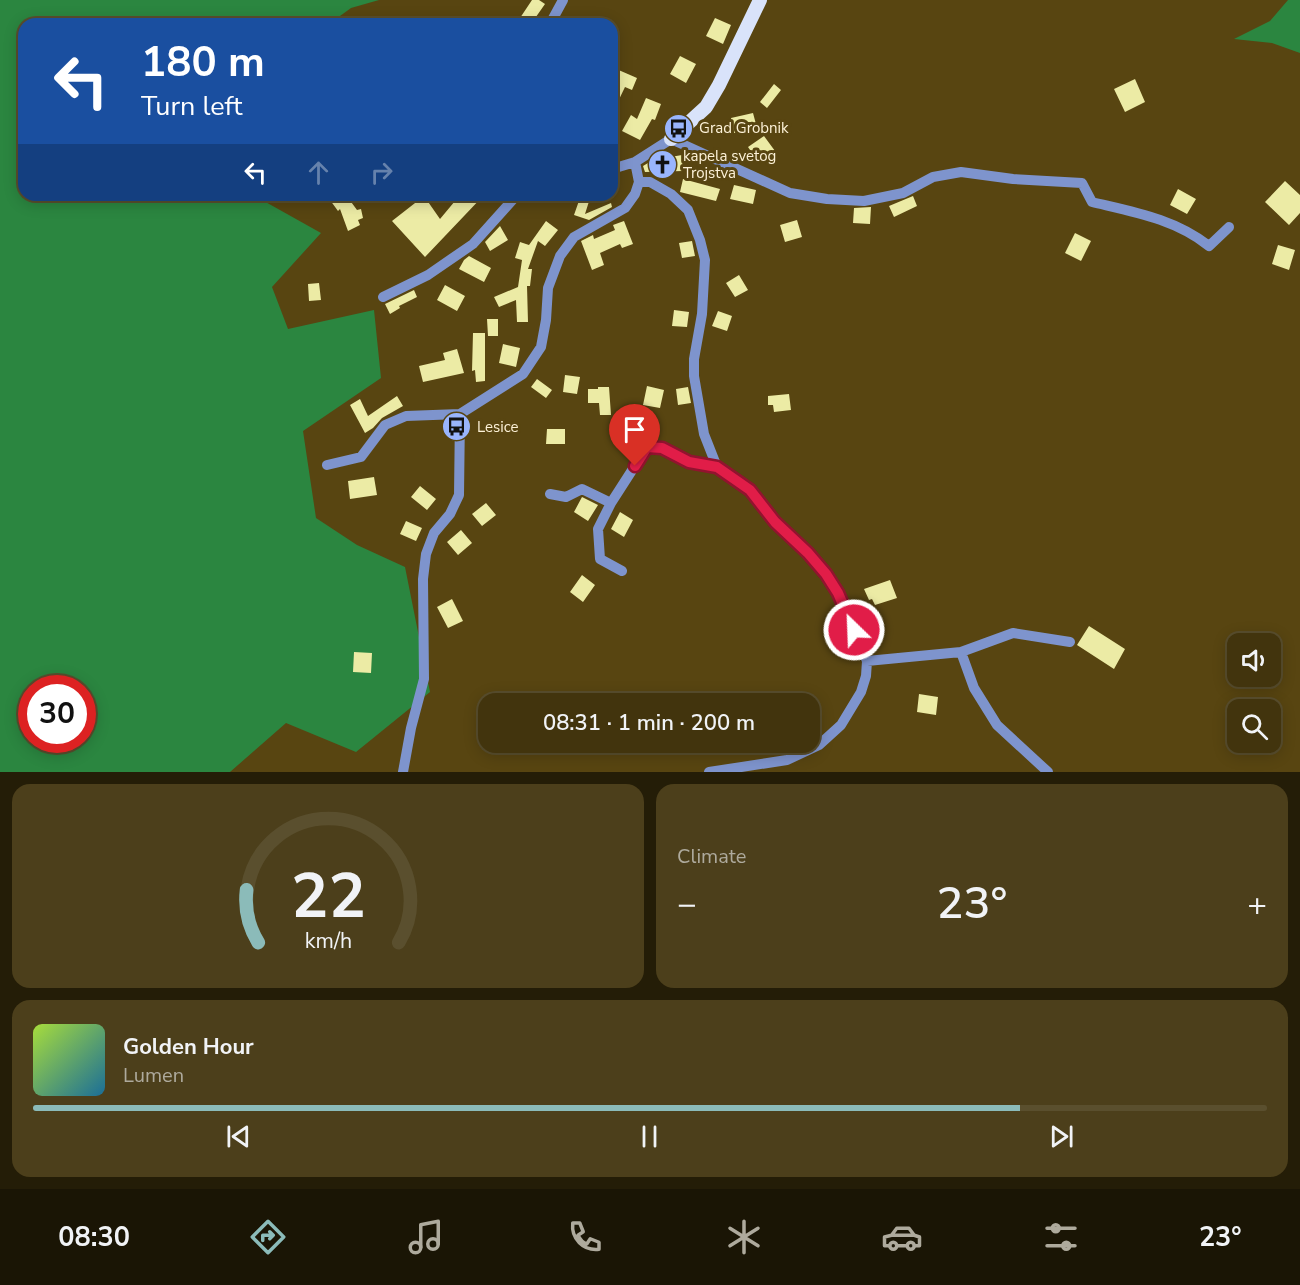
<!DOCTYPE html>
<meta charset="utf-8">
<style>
:root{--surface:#42340d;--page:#4c3f1b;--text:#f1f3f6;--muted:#aeaa9d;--line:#5a4f2e;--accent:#8bbbb9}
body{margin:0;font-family:"Nunito Sans",sans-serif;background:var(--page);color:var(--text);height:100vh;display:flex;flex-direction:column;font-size:22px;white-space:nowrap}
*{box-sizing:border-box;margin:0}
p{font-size:20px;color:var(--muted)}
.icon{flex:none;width:33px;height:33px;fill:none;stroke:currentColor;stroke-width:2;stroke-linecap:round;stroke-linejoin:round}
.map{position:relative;height:772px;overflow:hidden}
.details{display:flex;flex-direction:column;gap:12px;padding:12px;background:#241d07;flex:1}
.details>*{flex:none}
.banner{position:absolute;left:18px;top:18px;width:600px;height:183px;border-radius:18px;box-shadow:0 3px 15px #0003,0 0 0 2px var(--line);background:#1a4fa0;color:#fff;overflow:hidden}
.controls{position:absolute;left:1227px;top:633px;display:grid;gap:12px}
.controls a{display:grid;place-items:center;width:54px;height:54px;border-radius:12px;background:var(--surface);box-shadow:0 3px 15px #0003,0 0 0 2px var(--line);font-size:30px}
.speed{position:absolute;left:18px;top:675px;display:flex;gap:12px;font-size:30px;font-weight:700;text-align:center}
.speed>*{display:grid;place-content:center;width:78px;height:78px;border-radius:50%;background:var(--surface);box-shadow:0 3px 15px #0003,0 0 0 2px var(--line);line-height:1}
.speed .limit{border:9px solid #d22;background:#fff;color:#111}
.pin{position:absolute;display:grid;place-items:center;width:51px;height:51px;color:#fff;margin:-62px -26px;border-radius:50% 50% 50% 0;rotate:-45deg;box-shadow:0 0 6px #0007}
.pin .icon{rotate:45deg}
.me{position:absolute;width:66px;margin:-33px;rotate:336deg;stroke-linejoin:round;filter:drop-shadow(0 0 4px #0008)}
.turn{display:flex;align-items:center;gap:21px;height:126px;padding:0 24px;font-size:27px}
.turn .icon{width:78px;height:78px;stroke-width:2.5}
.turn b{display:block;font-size:42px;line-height:51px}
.lanes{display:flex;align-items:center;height:57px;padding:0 24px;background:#0003;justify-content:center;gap:30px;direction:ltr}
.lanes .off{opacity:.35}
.big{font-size:45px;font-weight:600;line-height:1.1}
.details .tile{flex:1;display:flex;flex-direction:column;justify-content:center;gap:9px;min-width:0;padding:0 21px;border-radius:18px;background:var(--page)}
.details .dial{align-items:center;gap:0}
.dial svg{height:156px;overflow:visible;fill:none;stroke:var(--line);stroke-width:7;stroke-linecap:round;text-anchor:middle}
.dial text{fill:var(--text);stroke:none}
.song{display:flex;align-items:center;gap:18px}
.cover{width:72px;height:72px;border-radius:9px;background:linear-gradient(135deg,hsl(80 70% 55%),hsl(200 70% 35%))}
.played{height:6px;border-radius:3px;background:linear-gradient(90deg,var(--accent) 80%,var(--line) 80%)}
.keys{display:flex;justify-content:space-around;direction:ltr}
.heat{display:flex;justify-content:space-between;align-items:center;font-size:33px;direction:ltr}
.details .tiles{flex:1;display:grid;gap:12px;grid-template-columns:1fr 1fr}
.tile:last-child{grid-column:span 2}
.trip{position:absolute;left:478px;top:693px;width:342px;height:60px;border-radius:18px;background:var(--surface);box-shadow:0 3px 15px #0003,0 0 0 2px var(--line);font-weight:600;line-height:60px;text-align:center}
.dock{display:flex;height:96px;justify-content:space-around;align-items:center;background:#1a1505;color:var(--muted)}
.dock .icon{width:42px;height:42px}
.dock .current{color:var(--accent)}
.dock b{font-size:27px;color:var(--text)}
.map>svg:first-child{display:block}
</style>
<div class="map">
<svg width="1300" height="772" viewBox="0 0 1300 772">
<rect width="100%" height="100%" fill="#584511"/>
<path fill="#2b8640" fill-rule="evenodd" d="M0 0H379L351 8 329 24H24V195H253L321 233 272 287 288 329 374 310 381 378 303 431 316 518 357 545 405 567 430 692 356 752 286 723 230 772H0ZM32 688H82V740H32Z
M1288 0H1300V53L1272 43 1234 39 1270 21Z"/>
<path fill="#eceba5" d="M532 0H539L545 4 531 24H516Z
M715 18 731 25 723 44 706 36Z
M680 56 696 64 686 83 670 74Z
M614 68 637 78 632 90 625 87 612 114V73Z
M1135 79 1145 102 1125 112 1114 89Z
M774 84 781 90 767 108 760 102Z
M646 98 661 104 655 120 652 119 640 140 622 131 631 115 637 119Z
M753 113 757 128 734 133 731 118Z
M764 136 775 151 759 163 748 147Z
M682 155 683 171 645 172 643 166 653 160Z
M683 179 720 189 716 201 680 192Z
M1285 181 1300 195V213L1289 225 1265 202Z
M734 185 756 190 753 204 730 199Z
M1178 189 1196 199 1187 214 1170 205Z
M338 195H346L357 210 361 209 363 218 358 220 360 225 348 231 340 209 338 211 330 200Z
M460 195H484L425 257 392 221 424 196 440 219Z
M581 195H591L585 214 611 203 612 207 589 220 574 215Z
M913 196 917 206 894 217 889 206Z
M871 207 870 224 853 223 854 208Z
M797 220 802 237 785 242 780 225Z
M546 221 558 230 545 246 538 241 528 269H532L530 286H527L528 322H517L516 300 499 307 494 297 518 287 522 260 515 258 520 242 529 245Z
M624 221 633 244 622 248 620 244 600 253 604 265 592 270 581 241 593 235 594 239 615 230 613 225Z
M500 226 508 240 490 251 485 242Z
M1075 233 1091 241 1081 261 1065 253Z
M692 241 695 256 682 258 679 243Z
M1278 245 1295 250 1289 270 1272 264Z
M469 256 491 268 484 282 459 269 464 260Z
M739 275 748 290 735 297 726 283Z
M319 283 321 300 309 301 308 284Z
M445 285 465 296 457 311 437 300Z
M414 290 417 297 399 306 400 308 390 314 385 304Z
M674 310 689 312 687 327 672 326Z
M718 311 732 316 727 331 712 326Z
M487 319H498V336H488Z
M473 333H485V381L476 382 475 370 472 371Z
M503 344 520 348 516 367 499 363Z
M457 349 464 373 423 382 419 366 445 360 443 353Z
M565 375 580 377 577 394 563 392Z
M537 379 552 390 546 398 531 387Z
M647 386 664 390 660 408 643 405Z
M598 387H609L611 415H600L599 403H588V389H598Z
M688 387 691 403 678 405 676 389Z
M789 394 791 410 774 412 773 405H768V396Z
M397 396 403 406 382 418 373 428 365 433 350 405 360 399 368 416Z
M547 429H565V444H546Z
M374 477 377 495 350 499 348 481Z
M420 486 436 499 427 510 411 497Z
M582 497 598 505 588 521 574 512Z
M486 503 496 515 482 526 472 514Z
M620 512 633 520 624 537 611 529Z
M406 521 422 528 416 541 400 534Z
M461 530 472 543 458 555 447 542Z
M582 575 595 585 583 602 570 592Z
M890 580 897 598 875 605 872 599 869 600 864 589Z
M452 599 463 621 448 628 437 607Z
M1089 626 1125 649 1114 669 1077 645Z
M354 652 372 653 371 673 353 672Z
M919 694 938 697 936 715 917 712Z"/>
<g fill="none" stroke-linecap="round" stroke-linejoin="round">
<path stroke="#7e94cd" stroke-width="10" d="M550 24 563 0
M612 169 635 162
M639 182H650L671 194 688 210 700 240 705 260 702 314 694 359V376L704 434 717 467 750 490 775 522 808 553 826 574 838 593 867 661 866 676 861 692 841 725 819 745 787 760 709 772
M383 297 428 275 473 244 517 195
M327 465 361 457 385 425 406 416 460 414
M550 494 566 497 582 489 611 503 647 447 662 448 689 462 717 467
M611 503 598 529 600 559 622 571
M961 652 1013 633 1070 642
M867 661 961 652 974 688 997 725 1048 772
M403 772 411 728 424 679 423 579 426 554 434 533 450 514 459 495 460 414 523 374 541 347 546 320 548 288 560 256 574 237 625 208 635 194 639 182 635 162 671 139 790 193 827 199 864 201 903 193 933 177 961 172 1013 179 1082 183 1092 202C1134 212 1175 219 1209 246L1229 227"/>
<path stroke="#d9e3fa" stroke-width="14" d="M671 139 706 107 719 85 760 0"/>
</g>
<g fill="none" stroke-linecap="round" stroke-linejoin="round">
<defs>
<path id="route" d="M635 466 647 447 662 448 689 462 717 467 750 490 775 522 808 553 826 574 838 593 854 630"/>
</defs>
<use href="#route" stroke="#92132f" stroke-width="15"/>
<use href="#route" stroke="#e11d48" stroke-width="10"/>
</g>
<defs>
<symbol id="bus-disc" viewBox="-11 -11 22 22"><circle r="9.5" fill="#99b5fd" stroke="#584511"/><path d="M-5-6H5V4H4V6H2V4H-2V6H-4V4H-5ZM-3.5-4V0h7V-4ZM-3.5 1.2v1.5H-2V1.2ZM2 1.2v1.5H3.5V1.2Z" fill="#111"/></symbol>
<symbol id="church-disc" viewBox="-11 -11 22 22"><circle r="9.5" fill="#99b5fd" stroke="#584511"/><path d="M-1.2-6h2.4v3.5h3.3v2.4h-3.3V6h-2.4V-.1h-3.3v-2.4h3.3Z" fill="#111"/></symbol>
</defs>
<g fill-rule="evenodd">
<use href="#bus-disc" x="662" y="112" width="33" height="33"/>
<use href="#church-disc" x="646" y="148" width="33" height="33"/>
<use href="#bus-disc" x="440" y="410" width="33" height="33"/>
</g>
<g text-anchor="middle" stroke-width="6" stroke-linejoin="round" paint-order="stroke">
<g font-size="15" fill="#fdf2d8" stroke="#584511" text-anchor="start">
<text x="699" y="133">Grad Grobnik</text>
<text x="683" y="161">kapela svetog<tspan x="683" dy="17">Trojstva</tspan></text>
<text x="477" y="432">Lesice</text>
</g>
</g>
</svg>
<div class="controls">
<a><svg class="icon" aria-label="sound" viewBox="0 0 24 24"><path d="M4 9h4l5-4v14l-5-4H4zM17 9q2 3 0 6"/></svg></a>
<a><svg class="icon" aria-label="search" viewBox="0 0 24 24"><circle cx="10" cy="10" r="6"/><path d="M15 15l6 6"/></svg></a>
</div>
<div class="speed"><div class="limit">30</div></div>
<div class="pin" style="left:635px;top:466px;background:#d93025"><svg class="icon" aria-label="arrive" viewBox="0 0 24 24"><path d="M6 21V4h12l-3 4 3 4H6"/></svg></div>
<svg class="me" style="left:854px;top:630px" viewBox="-20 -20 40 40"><circle r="17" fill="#e11d48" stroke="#fff" stroke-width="3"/><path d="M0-11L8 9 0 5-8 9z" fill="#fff"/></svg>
<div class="trip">08:31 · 1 min · 200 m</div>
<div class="banner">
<div class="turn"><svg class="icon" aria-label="left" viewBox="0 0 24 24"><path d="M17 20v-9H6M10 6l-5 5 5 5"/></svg><div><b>180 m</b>Turn left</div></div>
<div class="lanes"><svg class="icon" aria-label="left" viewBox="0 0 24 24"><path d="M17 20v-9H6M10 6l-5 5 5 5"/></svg><svg class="icon off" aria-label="ahead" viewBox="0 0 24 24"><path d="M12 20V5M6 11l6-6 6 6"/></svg><svg class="icon off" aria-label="right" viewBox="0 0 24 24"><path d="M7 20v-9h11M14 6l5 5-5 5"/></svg></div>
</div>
</div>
<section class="details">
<div class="tiles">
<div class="tile dial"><svg viewBox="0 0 100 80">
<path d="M14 69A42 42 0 1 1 86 69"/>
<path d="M14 69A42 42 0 0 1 8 42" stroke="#8bbbb9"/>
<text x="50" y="56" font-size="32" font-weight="700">22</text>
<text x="50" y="72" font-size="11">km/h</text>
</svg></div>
<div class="tile"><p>Climate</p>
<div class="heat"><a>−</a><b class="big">23°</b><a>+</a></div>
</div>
<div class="tile">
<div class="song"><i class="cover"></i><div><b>Golden Hour</b><p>Lumen</p></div></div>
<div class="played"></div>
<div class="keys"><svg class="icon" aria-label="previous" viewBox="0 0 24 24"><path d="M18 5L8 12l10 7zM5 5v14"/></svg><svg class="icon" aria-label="pause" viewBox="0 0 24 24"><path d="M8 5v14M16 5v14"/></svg><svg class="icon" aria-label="next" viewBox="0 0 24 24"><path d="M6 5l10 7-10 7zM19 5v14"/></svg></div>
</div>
</div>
</section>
<nav class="dock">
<b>08:30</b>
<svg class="icon current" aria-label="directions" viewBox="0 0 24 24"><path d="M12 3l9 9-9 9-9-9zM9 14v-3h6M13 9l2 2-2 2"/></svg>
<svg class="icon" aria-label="music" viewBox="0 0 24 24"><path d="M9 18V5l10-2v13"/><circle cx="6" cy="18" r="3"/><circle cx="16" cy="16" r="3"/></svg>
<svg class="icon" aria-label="phone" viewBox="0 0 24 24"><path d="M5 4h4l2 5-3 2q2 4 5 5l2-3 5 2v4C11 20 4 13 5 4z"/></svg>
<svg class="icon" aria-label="climate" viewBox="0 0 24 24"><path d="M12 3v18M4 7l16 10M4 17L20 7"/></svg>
<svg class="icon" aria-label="car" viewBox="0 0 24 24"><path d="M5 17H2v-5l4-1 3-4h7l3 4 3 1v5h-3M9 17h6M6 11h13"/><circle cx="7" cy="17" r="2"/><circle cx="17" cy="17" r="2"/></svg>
<svg class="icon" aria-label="filters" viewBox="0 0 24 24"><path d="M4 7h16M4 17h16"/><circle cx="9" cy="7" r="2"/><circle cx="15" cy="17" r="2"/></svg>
<b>23°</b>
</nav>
